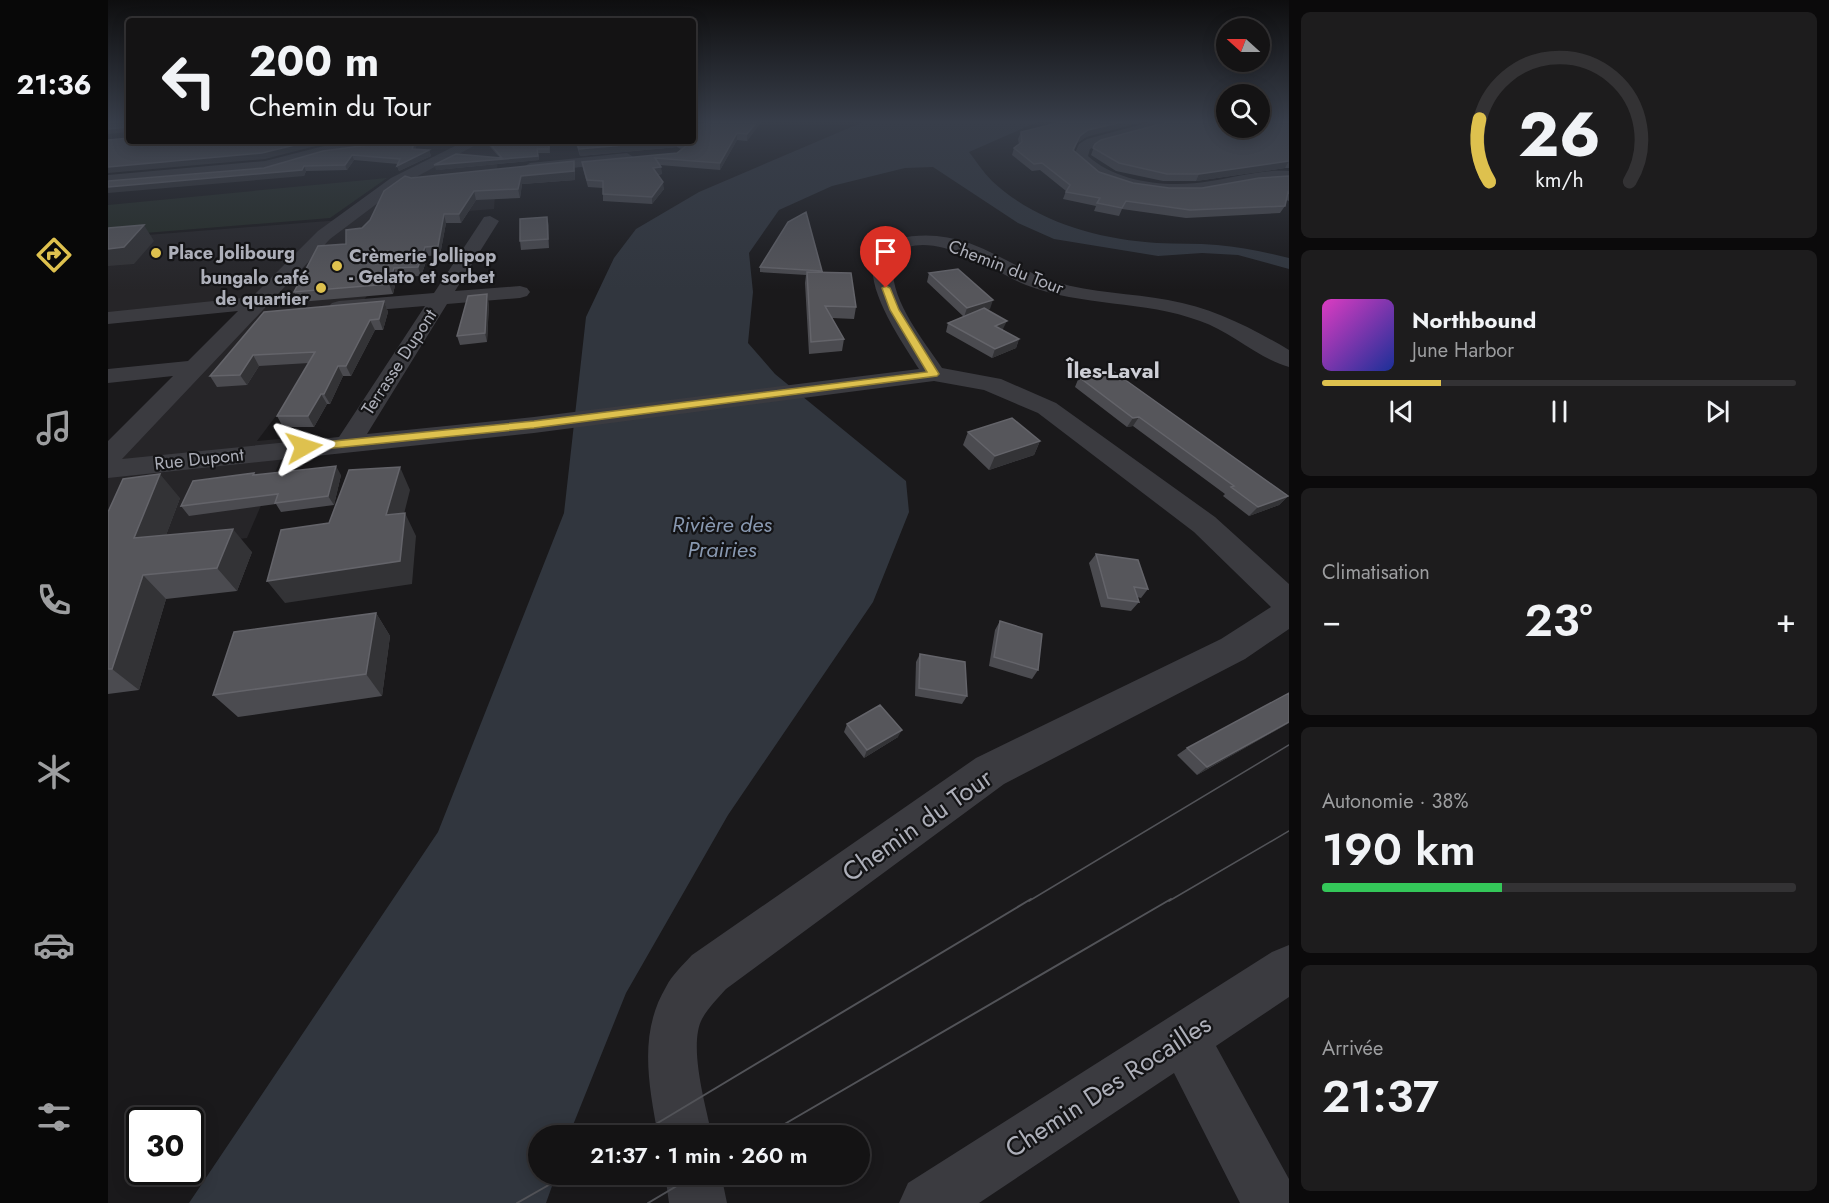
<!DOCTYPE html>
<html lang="fr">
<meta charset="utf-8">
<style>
:root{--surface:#141314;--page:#1d1c1d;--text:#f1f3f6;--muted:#9d9ea0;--line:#333234;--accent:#dec14e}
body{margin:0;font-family:Jost,sans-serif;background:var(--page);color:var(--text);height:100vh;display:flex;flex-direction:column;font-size:22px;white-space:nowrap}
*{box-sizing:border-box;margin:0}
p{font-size:20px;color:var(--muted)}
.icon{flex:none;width:33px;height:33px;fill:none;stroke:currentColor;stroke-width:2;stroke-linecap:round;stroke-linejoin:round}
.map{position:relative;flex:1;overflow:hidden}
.side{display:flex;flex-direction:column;gap:12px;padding:12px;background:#0b0a0b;width:540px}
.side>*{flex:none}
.banner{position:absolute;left:18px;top:18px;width:570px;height:126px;border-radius:6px;box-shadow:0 3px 15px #0003,0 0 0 2px var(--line);background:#141314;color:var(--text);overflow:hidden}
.needle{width:39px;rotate:291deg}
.controls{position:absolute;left:1108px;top:18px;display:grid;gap:12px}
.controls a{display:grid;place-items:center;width:54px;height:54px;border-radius:50%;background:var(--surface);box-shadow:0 3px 15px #0003,0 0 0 2px var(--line);font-size:30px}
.speed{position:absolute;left:18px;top:1107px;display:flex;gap:12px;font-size:30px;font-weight:700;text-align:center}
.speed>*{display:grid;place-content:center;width:78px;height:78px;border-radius:50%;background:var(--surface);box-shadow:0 3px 15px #0003,0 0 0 2px var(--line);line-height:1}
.speed .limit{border:3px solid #111;border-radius:9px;background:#fff;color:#111}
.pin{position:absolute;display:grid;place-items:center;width:51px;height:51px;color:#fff;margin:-62px -26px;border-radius:50% 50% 50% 0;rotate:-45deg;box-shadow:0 0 6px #0007}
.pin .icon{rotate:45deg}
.me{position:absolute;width:66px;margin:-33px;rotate:84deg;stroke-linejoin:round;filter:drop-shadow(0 0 4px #0008)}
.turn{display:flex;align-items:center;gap:21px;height:126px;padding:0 24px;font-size:27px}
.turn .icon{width:78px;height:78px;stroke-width:2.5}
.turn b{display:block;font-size:42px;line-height:51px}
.big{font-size:45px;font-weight:600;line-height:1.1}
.side .widget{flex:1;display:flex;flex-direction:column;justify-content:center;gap:9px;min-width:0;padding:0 21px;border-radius:9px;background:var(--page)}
.side .dial{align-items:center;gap:0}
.dial svg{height:156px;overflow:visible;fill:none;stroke:var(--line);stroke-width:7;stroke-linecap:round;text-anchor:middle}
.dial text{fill:var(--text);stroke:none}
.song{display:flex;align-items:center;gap:18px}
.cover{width:72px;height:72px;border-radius:9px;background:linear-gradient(135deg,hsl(310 70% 55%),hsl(230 70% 35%))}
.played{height:6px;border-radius:3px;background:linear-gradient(90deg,var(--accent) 25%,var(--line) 25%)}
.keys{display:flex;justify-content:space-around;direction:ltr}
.heat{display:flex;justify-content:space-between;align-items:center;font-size:33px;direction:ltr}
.charge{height:9px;border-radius:4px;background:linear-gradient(90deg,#34c759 38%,var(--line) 0)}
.trip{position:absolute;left:420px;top:1125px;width:342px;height:60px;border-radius:30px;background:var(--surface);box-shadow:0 3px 15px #0003,0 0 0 2px var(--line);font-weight:600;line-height:60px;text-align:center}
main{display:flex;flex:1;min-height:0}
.tab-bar{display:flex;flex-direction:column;width:108px;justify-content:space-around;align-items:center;background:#080808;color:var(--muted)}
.tab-bar .icon{width:42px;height:42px}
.tab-bar .selected{color:var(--accent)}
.tab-bar b{font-size:27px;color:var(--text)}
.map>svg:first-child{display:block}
</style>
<main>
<nav class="tab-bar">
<b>21:36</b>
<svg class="icon selected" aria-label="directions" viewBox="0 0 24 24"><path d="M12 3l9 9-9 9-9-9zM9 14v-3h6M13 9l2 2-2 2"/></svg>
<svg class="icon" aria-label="music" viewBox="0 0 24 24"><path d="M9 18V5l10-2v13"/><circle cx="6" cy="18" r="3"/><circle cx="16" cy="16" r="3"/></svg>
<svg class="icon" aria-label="phone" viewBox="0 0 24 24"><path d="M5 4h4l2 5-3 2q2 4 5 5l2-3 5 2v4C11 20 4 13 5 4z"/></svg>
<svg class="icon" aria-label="climate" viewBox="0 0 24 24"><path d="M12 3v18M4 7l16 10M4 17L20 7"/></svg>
<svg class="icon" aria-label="car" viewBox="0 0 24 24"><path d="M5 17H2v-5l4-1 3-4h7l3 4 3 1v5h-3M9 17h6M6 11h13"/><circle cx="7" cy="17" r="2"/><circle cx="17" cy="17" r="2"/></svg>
<svg class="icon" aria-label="filters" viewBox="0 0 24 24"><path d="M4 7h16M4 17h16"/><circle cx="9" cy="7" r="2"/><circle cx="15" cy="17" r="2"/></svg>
</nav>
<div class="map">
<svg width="1181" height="1203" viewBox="0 0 1181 1203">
<rect width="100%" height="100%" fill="#1a191b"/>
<path fill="#262528" d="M369 141H402L391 142 386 209 321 214 149 441 182 438 139 538 0 556V457L149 303 0 319V238L233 220Z"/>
<path fill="#242b25" d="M279 178 222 218 0 236V205Z"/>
<path fill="#31363e" d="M755 122H929L861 152C868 161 875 172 884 181 928 222 989 239 1049 243 1069 244 1089 243 1109 245 1133 247 1157 252 1181 258V269L1130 255 1094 253 1050 256 946 239 910 223 825 167 797 168 724 186 671 210 641 253 645 292 640 343 667 374 798 481 801 512 765 602 620 815 518 993 461 1135 430 1136V1174L448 1175 438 1203H81L330 832 456 513 478 317 506 258 528 229 591 192Z"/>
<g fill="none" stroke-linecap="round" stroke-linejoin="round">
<path fill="#3b3b40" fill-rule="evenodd" d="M1042 122H1062L1060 125 989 145 982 149 980 156C1011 184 1064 188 1103 181 1130 177 1154 169 1181 171V181C1149 178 1121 190 1090 193 1051 196 989 190 965 157L971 144 979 139Z
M255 141H298L291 145 217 154 158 171 0 185V175L157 161 216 146Z
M357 141H375L295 184 222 239 14 459 231 437 317 306 231 313 224 311 220 307 224 303 231 301 326 293 376 217 382 216 391 221 347 291 412 286 419 288 422 292 419 296 412 298 339 304 259 434 426 417 811 369C794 341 730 254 789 239 814 233 837 235 861 243 891 254 917 273 948 282 984 293 1023 293 1060 300 1105 308 1142 327 1181 350V367C1153 360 1122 331 1092 321 1036 300 974 307 918 285 884 271 821 225 786 255 777 295 813 336 834 368L893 379 948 403 1107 517 1181 584V629L1137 659 896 784 618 989C610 998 600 1008 594 1019 580 1046 598 1106 604 1136H550C541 1085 530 1034 558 987 564 975 575 965 584 955L868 758 1113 639 1163 607 1086 532 930 413 876 390 826 381 426 433 0 478V441L65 376 0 383V369L80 361 130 311 0 324V312L144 297 210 231 283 178Z
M519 153 527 158 524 161 422 173 414 168 422 163Z
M1181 945V997L1108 1046 1181 1179V1203H1132L1066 1073 871 1203H791L800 1183 1164 952Z
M557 1174H613L619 1203H561Z"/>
<path stroke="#525358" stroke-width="1.5" d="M921 901 1181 745
M1061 901 1181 831"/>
<path stroke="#525358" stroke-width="2" d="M528 1136 923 899
M656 1136 1063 899
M409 1203 460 1174
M540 1203 589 1174"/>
</g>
<path fill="#4b4b50" d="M653 122 639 141 629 140 612 170 552 165 554 174 550 175 556 189 544 204 495 201V188L480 187 475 169 474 162 569 153 573 149 569 147 472 156 467 141H585Z
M1181 122V168H1177L1088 181H1055L1008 171 983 155 987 144Z
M913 132 978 137 969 143 966 151 991 172 1025 183 1061 188H1094L1181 176V201L1178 200 1177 206 1172 213 1078 218 1014 209 1011 216 986 211 988 206 955 199 958 191 932 170 924 171 904 155 906 148 911 144 910 139Z
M377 141H441L442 153H430L431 160 328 170 391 157Z
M321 150 323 156 291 171 289 166 290 164 246 160 239 170 198 171 196 176 156 168 215 151Z
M467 170V180L414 184 412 198 368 200 353 223H338L332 255 320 256 313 276 289 277 285 294 191 302 186 292 262 220 303 178Z
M441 225V248L413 250 412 241Z
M652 267 714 271 713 272 748 307 746 319 724 318 736 339 734 351 701 354 697 283 698 275 652 272Z
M821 273 882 309 879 310 895 329V330L911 339 908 348 884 358 838 332 840 323 856 317 819 282Z
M276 301 280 312 275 330H267L243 376H235L222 404H219L206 427H175L169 416 201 363 151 366 139 385 109 387 102 376 156 312Z
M381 303 379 342 352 345 349 336Z
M971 377 1180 496 1171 505 1141 516 1115 496 1117 494 1025 426 1019 427 967 387Z
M860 432 932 441 926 455 881 470 855 445Z
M146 473 147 475H233L226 505 173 512 168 504 81 516 73 506Z
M72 498 58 535 144 552 129 591 58 599 31 690 0 694V512Z
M988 554 1040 589 1033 598 1029 597 1031 602 1023 611 993 607 981 563Z
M268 613 282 636 274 696 130 717 105 695Z
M892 621 930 670 924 679 881 666 887 630Z
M812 654 859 696 854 704 807 696 808 662Z
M1181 723 1089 775 1069 755 1079 748Z
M739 724 790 737 756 758 736 732Z"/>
<path fill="#333336" d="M649 122H653L639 141V134Z
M1014 122H1035L978 137 969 143 972 136 980 130Z
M20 127 21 132 0 134V129Z
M629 133V140L612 170V163Z
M203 141H237L215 144 157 159 0 173V167Z
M307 141H310L306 154 304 149Z
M561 141H569V147L472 156 471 149Z
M321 150 323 156 291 171 289 166Z
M244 155 246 160 239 170 237 165Z
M430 156 431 160 328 170 326 165Z
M466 161 467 180 414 184 412 198 410 189 413 176Z
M1181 161 1177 168 1088 181 1091 174Z
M196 166 198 171 196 176 0 193V187Z
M553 167 554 174 545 175V168Z
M555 182 556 189 544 204V197Z
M366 191 368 200 353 223 351 214Z
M336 214 338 223 332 255 330 246Z
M439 217 441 225V248L440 239Z
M36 225 46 241 26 264 0 266V249Z
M317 247 320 256 313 276 310 267Z
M286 268 289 277 285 294 281 284Z
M379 294 381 303 379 342 377 333Z
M885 300 882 309 856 317 859 308Z
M276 301 280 312 275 330 271 319Z
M262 320 267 330 243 376 238 366Z
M899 321 895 329 884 335 887 326Z
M911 339 908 348 884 358 887 349Z
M145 355 151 366 139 385 132 375Z
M230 366 235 376 222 404 216 394Z
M213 394 219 404 206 427 200 416Z
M1031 417 1025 426 1019 427 1025 418Z
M932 441 926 455 881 470 887 456Z
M228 466 233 475 226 505 220 496Z
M292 467 302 490 290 538 278 515Z
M52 474 72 498 48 562 26 538Z
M1180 496 1171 505 1141 516 1150 507Z
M297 513 308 536 304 584 177 603 159 581Z
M125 529 144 552 129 591 109 568Z
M35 575 58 599 31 690 4 669Z
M268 613 282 636 274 696 258 674Z
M1181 722V723L1089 775 1099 767Z
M794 730 790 737 756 758 759 750Z"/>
<path fill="#56565b" stroke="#64646a" stroke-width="1.5" d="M0 122H21V134L20 127 0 129Z
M602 122H649L639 134 629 133 612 163 547 158 553 167 545 168 555 182 544 197 495 194V181L479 180 474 162 569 153 578 146 570 141H585V125L601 123Z
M953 122H1014L980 130 972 136 965 150 991 172 1025 183 1061 188H1094L1151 178 1181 176V193L1180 192 1177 206 1082 210 1018 201 1014 208 989 203 992 198 958 192 962 185 934 163 926 164 906 148 914 142 913 132Z
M1060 122H1119V128H1152V122H1181V161L1091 174H1059L1011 163 985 148 987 144 993 140Z
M21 138V141H203L154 153 0 167V140Z
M291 141H307L304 149 321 150 289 166 292 159 244 155 237 165 196 166 194 170 0 187V181L156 168 215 151Z
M380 141H441V149H429L430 156 326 165 348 154 394 158Z
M468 141H561L471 149Z
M466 161V171L413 176 410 189 366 191 351 214H336L330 246 317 247 310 267 286 268 281 284 186 292 210 246 238 244V230L254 228 262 220 276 191 297 176 303 178Z
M698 212 714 271 652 267 680 222Z
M439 217 440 239 412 241V219Z
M36 225 16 247 0 249V228Z
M850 269 885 300 859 308 821 273Z
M699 272 743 273 748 307 717 306 736 339 703 342Z
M379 294 377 333 349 336 360 296Z
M276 301 271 319 262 320 238 366H230L216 394H213L200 416H169L207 352 145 355 132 375 102 376 156 312Z
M876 308 899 321 887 326 911 339 887 349 840 323Z
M1002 369 1180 496 1150 507 1123 487 1126 486 1031 417 1025 418 971 377Z
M904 418 932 441 887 456 860 432Z
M228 466 220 496 167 503 170 494 73 506 85 481 146 473 145 475Z
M292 467 278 515 297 513 292 561 159 581 173 530 221 523 241 470Z
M52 474 26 538 125 529 109 568 35 575 4 669H0V512L15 479Z
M988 554 1030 560 1040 589 1026 587 1031 602 1000 598Z
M268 613 258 674 105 695 126 632Z
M892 621 934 634 930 670 886 657Z
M812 654 857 662 859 696 811 688Z
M1181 693V722L1099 767 1079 748Z
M772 705 794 730 759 750 739 724Z"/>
<linearGradient id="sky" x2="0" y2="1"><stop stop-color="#0e0e0f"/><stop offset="0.42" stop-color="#383e4a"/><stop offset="1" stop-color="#383e4a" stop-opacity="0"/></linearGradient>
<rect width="1181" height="290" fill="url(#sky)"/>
<path fill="#dec14e" stroke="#907d33" stroke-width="1.5" d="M778 286 782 288 791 310 831 374 829 376 426 428 196 451 191 447 196 444 426 421 819 372 782 310 774 288Z"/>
<g fill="#dec14e" stroke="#141416" stroke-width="2">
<circle cx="48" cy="253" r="6"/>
<circle cx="229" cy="266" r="6"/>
<circle cx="213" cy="288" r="6"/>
</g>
<g text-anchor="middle" stroke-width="4.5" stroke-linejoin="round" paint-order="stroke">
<g font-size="18" font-weight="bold" fill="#adafb9" stroke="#141416" text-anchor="start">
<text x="60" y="259">Place Jolibourg</text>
<text x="241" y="262">Crèmerie Jollipop<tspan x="241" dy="21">- Gelato et sorbet</tspan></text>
<text x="201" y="284" text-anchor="end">bungalo café<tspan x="201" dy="21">de quartier</tspan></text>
</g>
<g font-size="18" fill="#adafb9" stroke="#141416">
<text transform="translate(898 267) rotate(21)" y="6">Chemin du Tour</text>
<text transform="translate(291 362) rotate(-57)" y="6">Terrasse Dupont</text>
<text transform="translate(91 459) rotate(-6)" y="6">Rue Dupont</text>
</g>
<g font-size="22" font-weight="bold" fill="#cecfd6" stroke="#141416">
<text x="1005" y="378">Îles-Laval</text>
</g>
<g font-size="22" font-style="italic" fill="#8898b0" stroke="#141416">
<text x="614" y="532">Rivière des<tspan x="614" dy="25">Prairies</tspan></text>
</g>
<g font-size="26" fill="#adafb9" stroke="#141416">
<text transform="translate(809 825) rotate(-35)" y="9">Chemin du Tour</text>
<text transform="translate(1000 1086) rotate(-33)" y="9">Chemin Des Rocailles</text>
</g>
</g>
</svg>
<div class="controls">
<a><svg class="needle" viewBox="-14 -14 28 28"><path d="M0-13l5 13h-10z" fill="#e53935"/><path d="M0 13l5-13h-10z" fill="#9d9ea0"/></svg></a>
<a><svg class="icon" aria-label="search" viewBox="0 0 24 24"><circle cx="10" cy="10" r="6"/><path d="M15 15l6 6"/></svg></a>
</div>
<div class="speed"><div class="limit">30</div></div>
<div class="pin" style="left:778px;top:288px;background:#d93025"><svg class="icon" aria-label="arrive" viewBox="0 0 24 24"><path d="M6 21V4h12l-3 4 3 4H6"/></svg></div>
<svg class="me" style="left:196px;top:447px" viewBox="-20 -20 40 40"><path d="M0-17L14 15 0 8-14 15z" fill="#dec14e" stroke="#fff" stroke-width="4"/></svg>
<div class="trip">21:37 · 1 min · 260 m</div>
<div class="banner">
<div class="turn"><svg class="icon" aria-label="left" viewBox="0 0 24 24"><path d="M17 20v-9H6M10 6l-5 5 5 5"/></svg><div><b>200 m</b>Chemin du Tour</div></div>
</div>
</div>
<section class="side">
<div class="widget dial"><svg viewBox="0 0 100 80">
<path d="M14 69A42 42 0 1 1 86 69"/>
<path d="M14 69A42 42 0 0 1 9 37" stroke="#dec14e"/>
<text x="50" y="56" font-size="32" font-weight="700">26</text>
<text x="50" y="72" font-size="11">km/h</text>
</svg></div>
<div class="widget">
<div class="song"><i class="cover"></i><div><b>Northbound</b><p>June Harbor</p></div></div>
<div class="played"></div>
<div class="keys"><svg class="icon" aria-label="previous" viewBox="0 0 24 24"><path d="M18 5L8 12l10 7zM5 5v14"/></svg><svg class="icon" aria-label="pause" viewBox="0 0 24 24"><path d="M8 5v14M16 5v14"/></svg><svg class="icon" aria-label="next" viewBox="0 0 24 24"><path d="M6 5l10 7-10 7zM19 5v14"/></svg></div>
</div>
<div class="widget"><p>Climatisation</p>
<div class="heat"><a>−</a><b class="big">23°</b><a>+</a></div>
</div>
<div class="widget"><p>Autonomie · 38%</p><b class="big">190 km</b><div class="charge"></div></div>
<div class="widget"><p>Arrivée</p><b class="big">21:37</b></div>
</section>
</main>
